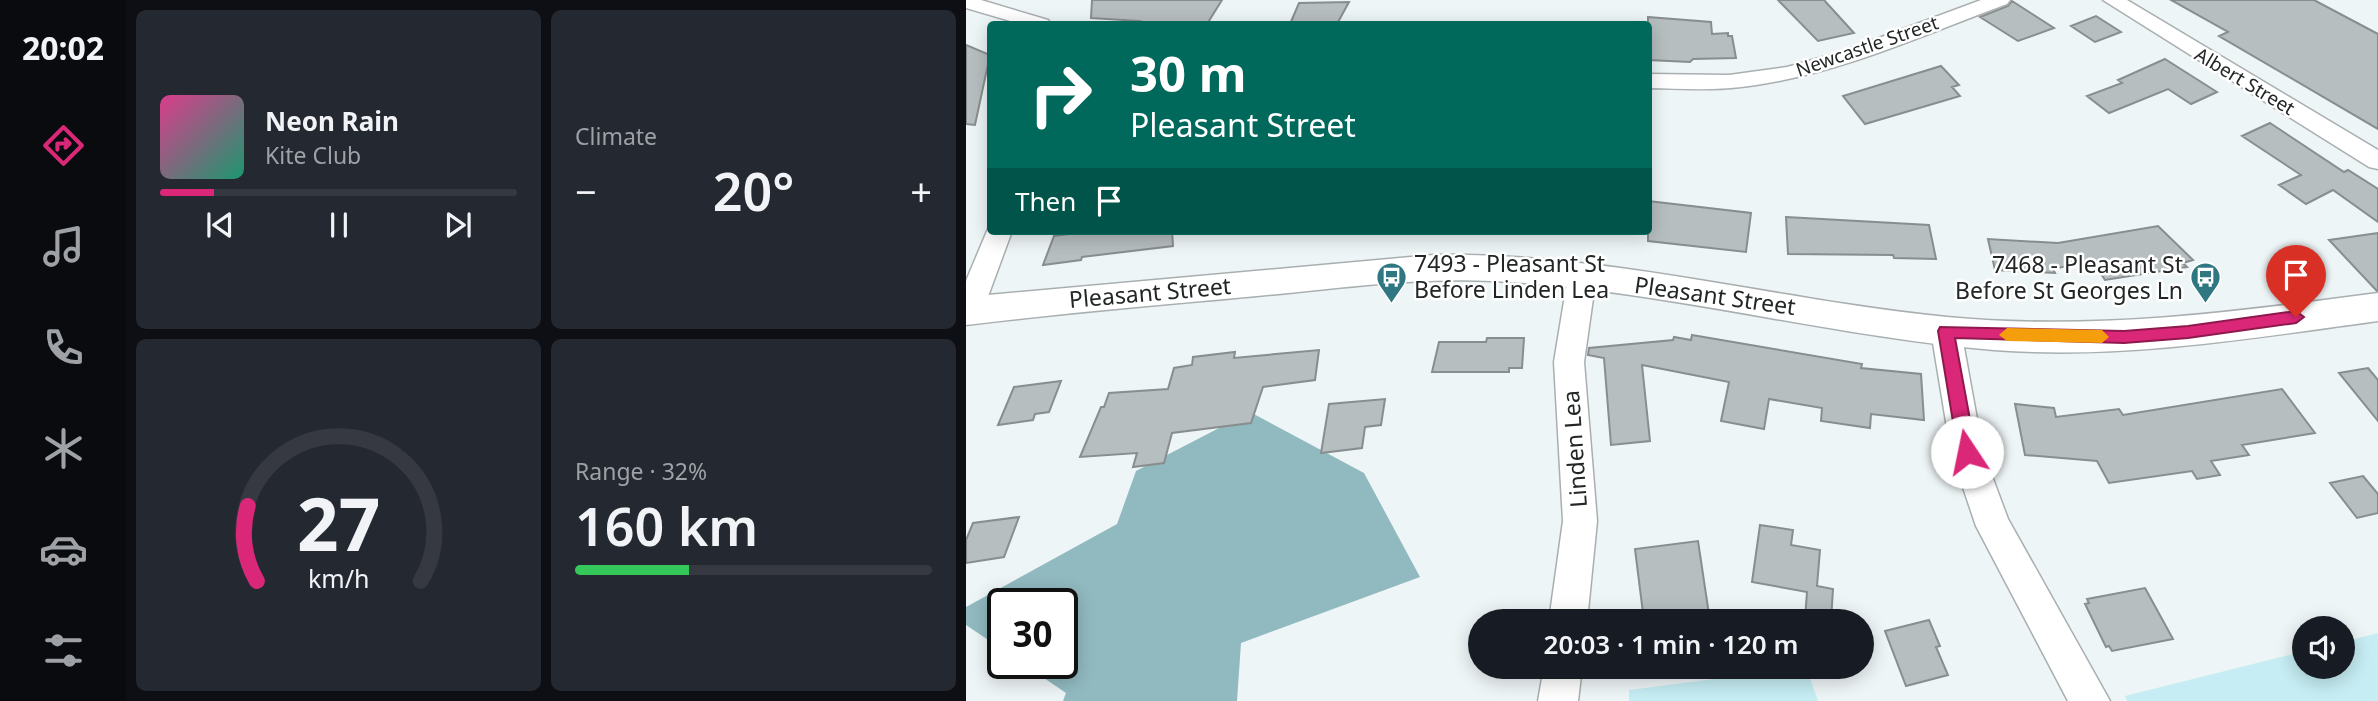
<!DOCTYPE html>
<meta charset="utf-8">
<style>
:root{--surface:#171b24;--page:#242831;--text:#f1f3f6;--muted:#9ea1a6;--line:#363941;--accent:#db2777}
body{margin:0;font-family:"Noto Sans",sans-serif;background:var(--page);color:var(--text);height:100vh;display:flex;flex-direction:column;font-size:26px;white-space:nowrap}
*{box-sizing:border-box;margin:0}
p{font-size:23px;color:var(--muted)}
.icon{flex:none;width:38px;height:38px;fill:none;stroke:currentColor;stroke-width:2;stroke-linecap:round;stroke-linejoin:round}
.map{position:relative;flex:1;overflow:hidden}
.drawer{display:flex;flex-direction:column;gap:10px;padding:10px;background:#0d0f14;width:840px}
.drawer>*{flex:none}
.guide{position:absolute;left:21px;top:21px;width:665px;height:214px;border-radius:7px;box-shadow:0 4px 18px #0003;background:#00695c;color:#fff;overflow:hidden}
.tools{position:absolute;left:1326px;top:616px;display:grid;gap:14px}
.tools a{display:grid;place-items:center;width:63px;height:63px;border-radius:50%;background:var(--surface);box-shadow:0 4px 18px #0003;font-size:35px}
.speed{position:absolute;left:21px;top:588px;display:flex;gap:14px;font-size:35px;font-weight:700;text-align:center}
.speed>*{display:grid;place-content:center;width:91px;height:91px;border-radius:50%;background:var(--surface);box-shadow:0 4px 18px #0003;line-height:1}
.speed .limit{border:4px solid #111;border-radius:10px;background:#fff;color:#111}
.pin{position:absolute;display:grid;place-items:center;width:60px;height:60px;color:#fff;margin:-72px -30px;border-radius:50% 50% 50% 0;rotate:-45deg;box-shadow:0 0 7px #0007}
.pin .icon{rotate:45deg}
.me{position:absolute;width:77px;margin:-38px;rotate:349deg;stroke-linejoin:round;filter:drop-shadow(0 0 5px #0008)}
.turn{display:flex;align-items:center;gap:24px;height:147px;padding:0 28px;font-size:32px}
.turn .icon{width:91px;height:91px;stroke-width:2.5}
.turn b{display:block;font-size:49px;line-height:60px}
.then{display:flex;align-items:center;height:66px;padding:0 28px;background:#0003;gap:14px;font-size:26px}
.big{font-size:52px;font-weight:600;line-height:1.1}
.drawer .widget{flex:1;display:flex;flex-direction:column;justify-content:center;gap:10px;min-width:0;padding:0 24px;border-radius:10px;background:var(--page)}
.drawer .dial{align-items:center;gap:0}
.dial svg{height:182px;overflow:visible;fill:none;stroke:var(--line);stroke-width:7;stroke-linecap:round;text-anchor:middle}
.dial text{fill:var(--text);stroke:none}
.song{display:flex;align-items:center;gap:21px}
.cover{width:84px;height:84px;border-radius:10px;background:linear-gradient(135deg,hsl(330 70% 55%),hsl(160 70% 35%))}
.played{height:7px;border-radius:4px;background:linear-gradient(90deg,var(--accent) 15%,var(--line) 15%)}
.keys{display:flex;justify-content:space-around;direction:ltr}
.heat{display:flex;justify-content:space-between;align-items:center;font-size:38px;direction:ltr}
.charge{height:10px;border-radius:5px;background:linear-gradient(90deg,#34c759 32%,var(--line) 0)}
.drawer .tiles{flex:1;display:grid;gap:10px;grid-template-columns:repeat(2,1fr)}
.trip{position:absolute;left:502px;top:609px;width:406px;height:70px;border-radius:35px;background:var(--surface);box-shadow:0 4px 18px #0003;font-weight:600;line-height:70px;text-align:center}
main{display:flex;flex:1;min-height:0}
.dock{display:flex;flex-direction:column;width:126px;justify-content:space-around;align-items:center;background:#090b0e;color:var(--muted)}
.dock .icon{width:49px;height:49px}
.dock .current{color:var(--accent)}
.dock b{font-size:32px;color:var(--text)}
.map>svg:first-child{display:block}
</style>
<main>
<nav class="dock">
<b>20:02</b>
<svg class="icon current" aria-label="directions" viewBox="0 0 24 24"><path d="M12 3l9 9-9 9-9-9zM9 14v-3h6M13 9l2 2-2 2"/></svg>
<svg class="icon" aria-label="music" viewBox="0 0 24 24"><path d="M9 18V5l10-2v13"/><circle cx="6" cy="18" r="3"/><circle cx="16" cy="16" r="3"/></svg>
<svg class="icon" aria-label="phone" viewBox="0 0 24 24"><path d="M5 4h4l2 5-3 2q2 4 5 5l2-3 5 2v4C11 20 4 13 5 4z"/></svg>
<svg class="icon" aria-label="climate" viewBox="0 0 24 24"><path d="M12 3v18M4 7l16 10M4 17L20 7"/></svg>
<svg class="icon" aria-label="car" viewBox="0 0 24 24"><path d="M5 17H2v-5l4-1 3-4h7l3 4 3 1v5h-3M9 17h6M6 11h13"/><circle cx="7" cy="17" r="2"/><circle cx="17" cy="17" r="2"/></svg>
<svg class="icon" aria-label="filters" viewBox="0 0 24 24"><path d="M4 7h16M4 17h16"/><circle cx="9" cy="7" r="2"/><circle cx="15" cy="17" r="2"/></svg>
</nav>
<section class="drawer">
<div class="tiles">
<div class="widget">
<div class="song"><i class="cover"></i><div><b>Neon Rain</b><p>Kite Club</p></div></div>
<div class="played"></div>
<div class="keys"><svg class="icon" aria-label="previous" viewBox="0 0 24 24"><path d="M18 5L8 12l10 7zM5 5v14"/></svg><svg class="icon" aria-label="pause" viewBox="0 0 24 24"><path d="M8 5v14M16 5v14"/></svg><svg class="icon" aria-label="next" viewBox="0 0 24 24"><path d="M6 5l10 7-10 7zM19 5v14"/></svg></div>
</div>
<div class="widget"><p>Climate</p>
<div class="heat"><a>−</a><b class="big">20°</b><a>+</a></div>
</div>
<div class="widget dial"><svg viewBox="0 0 100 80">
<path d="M14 69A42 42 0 1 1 86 69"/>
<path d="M14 69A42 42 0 0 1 10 36" stroke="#db2777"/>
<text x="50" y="56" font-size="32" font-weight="700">27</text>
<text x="50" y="72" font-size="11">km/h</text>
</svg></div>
<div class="widget"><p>Range · 32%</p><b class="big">160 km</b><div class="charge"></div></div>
</div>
</section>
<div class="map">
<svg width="1412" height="701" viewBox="0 0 1412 701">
<rect width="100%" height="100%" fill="#eef5f6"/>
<path fill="#c5edf3" d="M1412 633V701H1161L1159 696 1339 651V667H1377V642Z
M840 667 852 701H663V690Z"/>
<path fill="#91bac0" d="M284 412 398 473 454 577 275 643 271 701H97L100 693 56 663H96V604H37V650L0 625V607L151 524 170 471Z"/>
<path fill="#b7bebf" stroke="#888e8f" stroke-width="2" d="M126 0H256L241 24H171L174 21 125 18Z
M812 0H858L888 33 852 41Z
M1205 0H1348L1412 34V129L1253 36 1262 32Z
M1046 1 1088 28 1052 41 1014 17 1042 6Z
M383 2 371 24H324L333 3Z
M1130 16 1155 32 1129 42 1105 26Z
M682 17 745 22 746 34 762 33V36H766L770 58 727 59 724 62 682 60Z
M0 45 24 55 9 125 0 124Z
M1199 59 1251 92 1225 104 1202 89 1143 113 1121 96 1156 83 1152 80Z
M975 66 993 85 986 87 994 96 899 124 877 96Z
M1304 123 1378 172 1382 170 1412 189V222L1367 190 1340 204 1313 185 1335 175 1276 136Z
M682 201 785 213 780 252 682 241Z
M820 217 963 225 970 259 928 258 927 255 822 254Z
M1192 226 1227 260 1217 263 1221 267 1139 280 1126 261 1087 269 1089 273 1029 270 1022 239 1092 243Z
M126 231H206L207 246 116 257 115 260 77 265 88 236Z
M1412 233V290L1411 291 1363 240Z
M726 335 896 364 895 368 955 374 958 420 905 414 904 428 855 421 856 408 803 399 798 429 755 421 763 382 676 365 684 441 645 445 638 358 622 355 623 348 707 340 708 337 725 340Z
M521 338H558L556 368H543V372H466L473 342H520Z
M353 350 349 380 297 387 285 423 206 433 198 463 167 467 171 453 114 457 135 407H138L143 393 202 389 208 368 226 365 227 357 269 352 268 358Z
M1402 368 1412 380V421L1373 373Z
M95 381 83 412 69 414 67 420 32 425 48 387Z
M1316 389 1349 433 1276 445 1283 455 1245 461 1254 475 1231 479 1226 471 1143 483 1131 461 1059 455 1049 404 1088 408 1090 417 1153 409 1157 415Z
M419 399 415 425 399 427 396 448 355 453 363 404Z
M1397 476 1412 494V513L1391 518 1364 483Z
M53 517 38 557 0 563V540L7 523Z
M794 525 827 530 825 545 854 550 851 586 867 589 865 621 839 619 841 592 786 582Z
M732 541 744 621H678L669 549Z
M1179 588 1207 639 1146 651 1143 646 1140 647 1119 604 1123 603 1121 599Z
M963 620 974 646 970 647 982 675 940 686 919 631Z"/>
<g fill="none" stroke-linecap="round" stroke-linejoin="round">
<defs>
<path id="minor" d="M0 0H15L82 20 85 24H55L0 8Z
M1015 0H1044L1041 4C959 34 878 72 790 85 755 91 718 89 682 88V74L763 75 821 67 875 52Z
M1137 0H1161L1412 150V169L1403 167Z
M24 224V231H46L17 310 13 318 0 320V281Z
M616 267 626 270 630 277 618 362 631 521 621 621H583L597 521 588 362 602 277 606 270Z
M980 319 990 323 995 331 1017 452 1042 519 1144 701H1102L1010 526 985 452 965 331 970 323Z
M578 667H616L612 701H572Z"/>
<path id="major" d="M467 255C641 252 809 300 981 317 1125 331 1269 312 1412 293V321C1286 338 1156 360 1028 350 860 336 695 289 526 281 448 277 369 289 291 296 194 305 97 313 0 325V297Z"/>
</defs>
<use href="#minor" stroke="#a9afb0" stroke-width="3"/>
<use href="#major" stroke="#a9afb0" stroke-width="3"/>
<use href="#minor" fill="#fff" fill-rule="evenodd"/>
<use href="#major" fill="#fff" fill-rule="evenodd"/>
</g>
<path fill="#db2777" stroke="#8e194d" stroke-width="2" d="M1330 311 1338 317 1330 323 1222 338 1158 343 989 338 1010 452 1007 457 1001 459 995 457 992 452 972 331 974 327 1158 331 1222 326Z"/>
<path fill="#f59e0b" d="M1041 328 1136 330 1143 337 1136 343 1041 341 1033 335Z"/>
<defs>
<symbol id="bus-pin" viewBox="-11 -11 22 30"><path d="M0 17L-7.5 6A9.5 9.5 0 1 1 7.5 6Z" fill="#2f7781" stroke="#fff"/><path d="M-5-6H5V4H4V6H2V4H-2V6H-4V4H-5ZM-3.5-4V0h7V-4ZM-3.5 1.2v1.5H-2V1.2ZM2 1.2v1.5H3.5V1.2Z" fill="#fff"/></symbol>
</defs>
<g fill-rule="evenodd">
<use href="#bus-pin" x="408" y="260" width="35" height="47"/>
<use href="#bus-pin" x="1222" y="260" width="35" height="47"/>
</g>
<g text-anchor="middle" stroke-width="5" stroke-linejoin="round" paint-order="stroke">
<g font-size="19" fill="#232626" stroke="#fff">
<text transform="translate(901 46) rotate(-19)" y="7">Newcastle Street</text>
<text transform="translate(1279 81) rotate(31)" y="7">Albert Street</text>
</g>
<g font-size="23" fill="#232626" stroke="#fff" text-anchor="start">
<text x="448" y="272">7493 - Pleasant St<tspan x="448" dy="26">Before Linden Lea</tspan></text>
<text x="1217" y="273" text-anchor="end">7468 - Pleasant St<tspan x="1217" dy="26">Before St Georges Ln</tspan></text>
</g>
<g font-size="23" fill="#232626" stroke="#fff">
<text transform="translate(184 293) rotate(-5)" y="8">Pleasant Street</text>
<text transform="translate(749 296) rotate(8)" y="8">Pleasant Street</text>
<text transform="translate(609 449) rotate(-94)" y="8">Linden Lea</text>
</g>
</g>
</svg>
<div class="tools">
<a><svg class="icon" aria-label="sound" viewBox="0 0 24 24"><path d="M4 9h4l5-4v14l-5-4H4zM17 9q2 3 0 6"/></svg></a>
</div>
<div class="speed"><div class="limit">30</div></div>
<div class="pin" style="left:1330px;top:317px;background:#d93025"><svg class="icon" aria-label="arrive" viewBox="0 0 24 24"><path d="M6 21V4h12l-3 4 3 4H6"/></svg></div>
<svg class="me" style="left:1001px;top:452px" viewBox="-20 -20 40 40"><circle r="19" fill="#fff"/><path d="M0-13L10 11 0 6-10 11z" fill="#db2777"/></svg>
<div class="trip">20:03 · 1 min · 120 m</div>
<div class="guide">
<div class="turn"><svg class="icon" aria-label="right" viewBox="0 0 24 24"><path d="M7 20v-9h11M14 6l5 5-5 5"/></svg><div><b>30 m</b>Pleasant Street</div></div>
<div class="then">Then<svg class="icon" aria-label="arrive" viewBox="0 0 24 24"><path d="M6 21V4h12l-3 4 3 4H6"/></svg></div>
</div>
</div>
</main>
